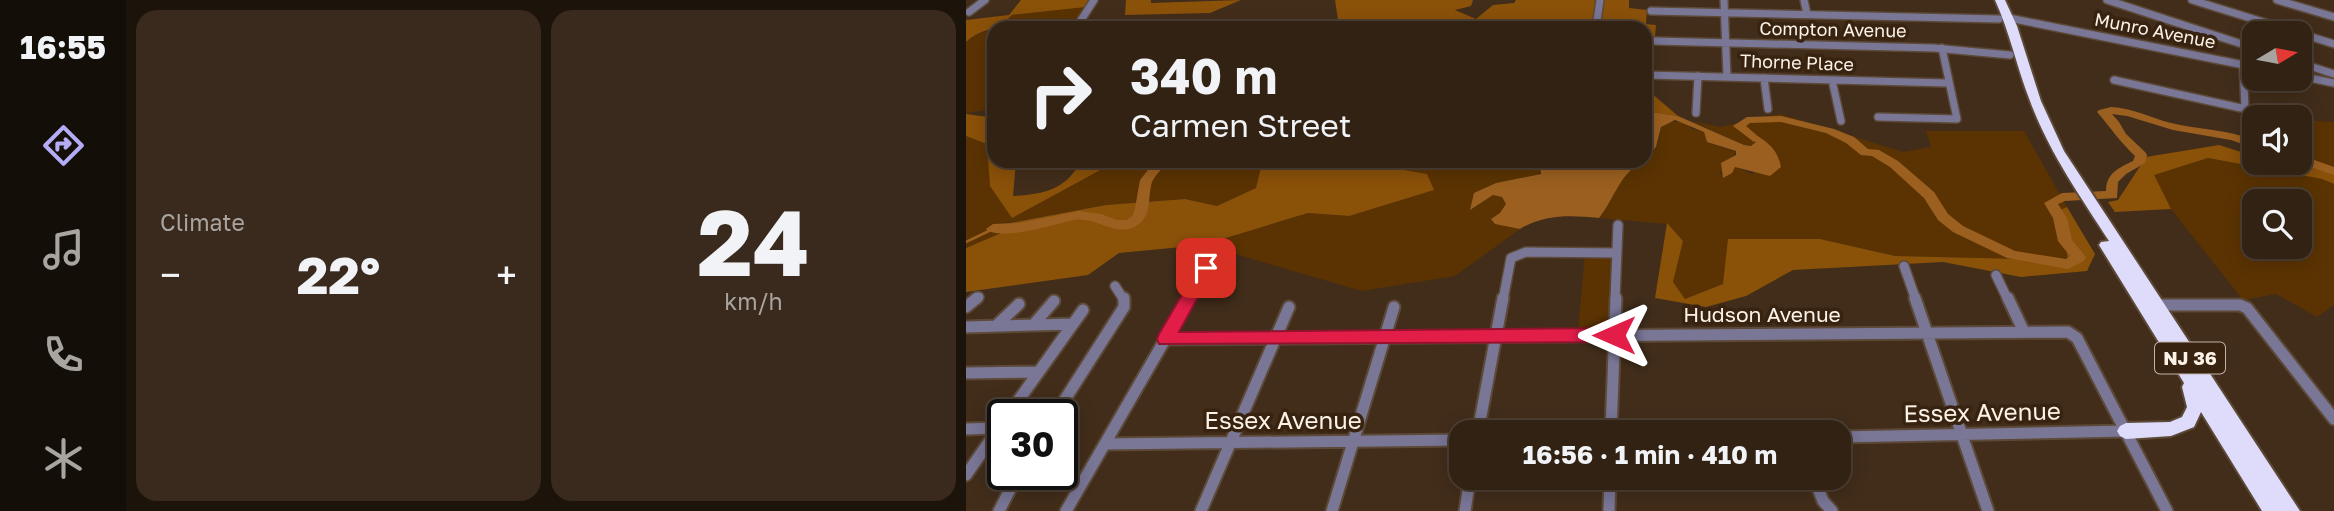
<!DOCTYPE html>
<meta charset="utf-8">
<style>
:root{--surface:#322214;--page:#3a2a1d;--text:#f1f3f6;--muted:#a8a4a0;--line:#4d3f34;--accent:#b5acf8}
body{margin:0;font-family:"Golos Text",sans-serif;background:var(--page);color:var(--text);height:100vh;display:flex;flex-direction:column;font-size:26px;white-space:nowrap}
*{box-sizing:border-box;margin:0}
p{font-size:23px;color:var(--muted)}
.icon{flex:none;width:38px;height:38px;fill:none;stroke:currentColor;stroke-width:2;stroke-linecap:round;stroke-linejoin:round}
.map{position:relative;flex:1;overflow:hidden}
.side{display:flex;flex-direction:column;gap:10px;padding:10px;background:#1c130b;width:840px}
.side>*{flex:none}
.top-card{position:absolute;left:21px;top:21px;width:665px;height:147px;border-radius:21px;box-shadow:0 4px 18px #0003,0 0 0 2px var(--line);background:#322214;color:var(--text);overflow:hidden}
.needle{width:46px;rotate:80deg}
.controls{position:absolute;left:1276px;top:21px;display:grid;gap:14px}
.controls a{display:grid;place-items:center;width:70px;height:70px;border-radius:14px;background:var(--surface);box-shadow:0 4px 18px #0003,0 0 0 2px var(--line);font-size:35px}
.speed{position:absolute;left:21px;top:399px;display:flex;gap:14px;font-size:35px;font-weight:700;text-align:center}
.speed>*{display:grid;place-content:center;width:91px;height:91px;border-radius:50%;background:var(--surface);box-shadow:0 4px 18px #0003,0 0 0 2px var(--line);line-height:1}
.speed .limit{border:4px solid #111;border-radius:10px;background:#fff;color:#111}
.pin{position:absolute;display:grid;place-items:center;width:60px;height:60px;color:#fff;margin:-30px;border-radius:14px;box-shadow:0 4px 10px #0006}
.me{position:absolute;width:77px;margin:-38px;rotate:270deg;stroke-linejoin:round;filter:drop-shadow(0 0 5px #0008)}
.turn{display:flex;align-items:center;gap:24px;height:147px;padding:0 28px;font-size:32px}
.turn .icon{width:91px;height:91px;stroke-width:2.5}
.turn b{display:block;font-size:49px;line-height:60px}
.big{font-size:52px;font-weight:700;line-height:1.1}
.side .card{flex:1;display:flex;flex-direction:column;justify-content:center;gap:10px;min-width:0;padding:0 24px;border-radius:21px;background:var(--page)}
.side .dial{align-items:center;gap:0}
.dial b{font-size:91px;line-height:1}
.heat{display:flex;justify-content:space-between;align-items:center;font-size:38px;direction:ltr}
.side .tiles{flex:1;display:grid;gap:10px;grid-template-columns:repeat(2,1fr)}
.trip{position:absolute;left:483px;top:420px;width:402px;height:70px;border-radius:21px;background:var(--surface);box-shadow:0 4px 18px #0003,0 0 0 2px var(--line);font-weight:700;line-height:70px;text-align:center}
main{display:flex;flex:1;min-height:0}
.tab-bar{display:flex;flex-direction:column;width:126px;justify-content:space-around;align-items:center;background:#140e08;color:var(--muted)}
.tab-bar .icon{width:49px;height:49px}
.tab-bar .current{color:var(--accent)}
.tab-bar b{font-size:32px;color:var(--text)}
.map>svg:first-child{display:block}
</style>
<main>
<nav class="tab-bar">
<b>16:55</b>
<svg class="icon current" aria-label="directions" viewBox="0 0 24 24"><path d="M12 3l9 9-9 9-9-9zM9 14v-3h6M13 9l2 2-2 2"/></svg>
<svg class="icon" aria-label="music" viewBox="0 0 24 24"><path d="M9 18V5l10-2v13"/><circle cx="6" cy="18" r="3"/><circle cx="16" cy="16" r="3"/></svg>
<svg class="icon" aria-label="phone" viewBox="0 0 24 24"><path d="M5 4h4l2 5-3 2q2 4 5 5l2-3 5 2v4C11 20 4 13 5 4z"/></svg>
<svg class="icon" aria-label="climate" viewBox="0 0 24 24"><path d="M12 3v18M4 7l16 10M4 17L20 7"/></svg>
</nav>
<section class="side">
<div class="tiles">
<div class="card"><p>Climate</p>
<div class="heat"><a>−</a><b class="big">22°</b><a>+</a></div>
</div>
<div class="card dial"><b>24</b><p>km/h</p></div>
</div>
</section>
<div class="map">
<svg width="1368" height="511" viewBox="0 0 1368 511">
<rect width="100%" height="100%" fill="#422d1a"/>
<path fill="#5b3302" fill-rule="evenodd" d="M120 7 107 28H34L46 15Z
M28 29V109L0 113V42L8 35Z
M814 114 937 152 965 147 960 131H1058L1101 207 1094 211 1102 260 929 256 854 239H763L757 284 719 299 707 283 717 241 701 224 633 218C643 206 645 192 654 180 665 166 681 162 690 148 695 139 692 129 699 122H717L726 129 738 132 741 142 770 152 754 173 757 178 770 167 786 174 812 157 776 129 790 142 788 145H778L726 121 754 127Z
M1334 120 1368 122V171L1334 158Z
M0 136 21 144 24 186 46 217 151 161H289L295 166 290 188 251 206 219 199 140 205 39 223 35 233 0 248Z
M1242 158 1356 179 1368 184V305L1351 317 1310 294 1277 300 1205 209 1187 175ZM1288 201H1334V247H1288Z
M426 161H574L577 170 567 178 530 183 509 193 506 209 527 195 536 197 540 204 534 214 526 218 529 224 554 229 489 276 396 291 238 245 342 213 383 216 461 174 433 169Z
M619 253H649L648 330 612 331Z"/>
<path fill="#8a5109" d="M55 0H126L120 7 46 15C28 34 17 26 0 42V20L43 15Z
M160 0H185V3L275 0 244 13 159 15Z
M369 0H507L505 6 489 10 510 19 527 5 548 3 550 0H663V8L681 10 680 24 690 25 684 92 712 116 679 111V28H423L406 22 364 28 372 20Z
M0 114 22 117 28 120V161H50L47 196C77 194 99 191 115 161H151L46 218 24 186 21 144 0 136Z
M1253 145 1288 156V163L1351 167 1368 173V184L1356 179 1242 158 1188 175 1205 209 1149 212 1142 202 1152 200 1180 157Z
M289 161H426L433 169 461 174 468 190 383 216 342 213 237 245 153 253 122 275 0 292V248L35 233 38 224 140 205 219 199 251 206 290 188 295 167Z
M1101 207 1129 254 1121 271 1055 277 977 262 827 270 780 296 740 307 689 298 701 223 717 241 707 282 719 299 757 284 762 239H854L929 256 1102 260 1094 210Z"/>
<path fill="#9b6020" d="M679 111 712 116 778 145 785 146 790 142 773 128C792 135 811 144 815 167L804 176 769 167 766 173 757 178 755 163 770 155V151L741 142 738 132 709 120 695 127 690 147 679 159Z
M574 161H676C651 178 650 196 633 218 605 215 578 214 554 229L529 224 525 219 534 213 540 204 536 197 527 195 504 210 508 193 530 183 575 174Z"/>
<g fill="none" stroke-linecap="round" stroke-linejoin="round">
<path stroke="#9b6020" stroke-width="2.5" d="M0 242 27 229"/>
<path fill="#9b6020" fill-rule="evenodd" d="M1145 107C1167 108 1185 118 1205 123 1233 130 1261 129 1288 140V148L1265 140 1207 130 1161 116 1146 114 1153 122 1160 134 1179 152 1181 155 1179 163 1160 174 1152 182 1151 198 1099 201 1092 204 1101 218 1106 240 1120 257 1118 261 1102 269 1041 258 987 232 972 220 958 198 924 167 906 156 895 155 880 143 860 133 815 122 784 123 780 126 794 138 788 142 767 126 781 117 815 116 868 129 888 137 902 149 913 150 932 161 968 192 982 214 997 226 1049 251 1100 259 1104 256 1092 241 1087 218 1078 203 1096 193 1140 191C1140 173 1153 168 1167 161L1169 156C1154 142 1144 127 1131 112L1133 110Z
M1334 155 1368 167V175L1333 163Z
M189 161H202C197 168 189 175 186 182 181 198 187 216 170 226 150 238 130 216 108 220 90 224 33 242 20 229L27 224 53 223 113 211 135 214 151 220H161L167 215 169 208 174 180Z"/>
<defs>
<path id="minor-far2" d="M758 0 761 77
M838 0 841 14
M1141 0 1288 48
M1226 0 1368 44
M1311 0 1368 17
M685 11 1033 19
M3 12 19 0
M1043 18 1288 67
M110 28 128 0
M630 28 634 0
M689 41 968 48 1044 55
M1334 63 1368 74
M679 75 981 83
M1334 76 1368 83
M798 78 802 109
M866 80 875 121
M1148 80 1275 108 1279 107 1277 65
M730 113 732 76
M912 117 991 119 976 48"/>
<path id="minor-far1" d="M938 266 950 300
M1030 275 1042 300
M149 286 158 300
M9 300 13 297
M222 300 240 269
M537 300 545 258 560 252 651 253
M649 300 652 225"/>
<path id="minor" d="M949 298 1022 511
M1042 298 1058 332
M1189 305H1274L1281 308 1368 419
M0 307 11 298
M32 324 53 304
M68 324 88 301
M0 327 107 324
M200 339 1102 332 1111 338 1201 511
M0 373 71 372
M42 415 117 310
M89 415 158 307V298
M0 429 32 428
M512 432 537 298
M645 432 650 298
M873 437 1160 431
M139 444 495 440
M0 475 37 422
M848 478 857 501 866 511
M33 511 52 474
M100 511 223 298
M235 511 323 307
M366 511 428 307
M499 511 504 478
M643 511 644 478"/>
<path id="highway" d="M1029 0H1039L1051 26 1075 101 1098 151 1334 511H1296L1235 412 1228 427 1205 436 1160 439 1154 436 1151 431 1154 426 1160 423 1204 422 1216 417 1221 407 1216 387 1218 383 1133 245 1135 242 1143 241C1114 196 1083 152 1064 101 1051 68 1044 33 1029 0Z"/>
</defs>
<use href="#minor-far2" stroke="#5c4937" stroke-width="10"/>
<use href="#minor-far1" stroke="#5c4937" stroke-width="12"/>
<use href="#minor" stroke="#5c4937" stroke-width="15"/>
<use href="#highway" stroke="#5c4937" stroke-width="4"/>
<use href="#minor-far2" stroke="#797696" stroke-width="7"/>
<use href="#minor-far1" stroke="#797696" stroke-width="9"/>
<use href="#minor" stroke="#797696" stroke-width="11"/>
<use href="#highway" fill="#dedbfb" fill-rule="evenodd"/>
</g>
<path fill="#e11d48" stroke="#92132f" stroke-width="2" d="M240 263 248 268 213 332 648 328 657 335 648 342 193 344 191 339 193 334 234 264Z"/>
<g text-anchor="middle" stroke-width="7" stroke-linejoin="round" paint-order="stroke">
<g font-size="18" fill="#fdf2e8" stroke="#372310">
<text transform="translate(867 30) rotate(1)" y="6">Compton Avenue</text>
<text transform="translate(1189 31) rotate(11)" y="6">Munro Avenue</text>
<text transform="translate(831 63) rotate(2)" y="6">Thorne Place</text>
</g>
<rect fill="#372310" stroke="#c2b4a7" stroke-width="2" x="1189" y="342.5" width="70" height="31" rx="5"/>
<g font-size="19" font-weight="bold" fill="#fdf2e8">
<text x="1224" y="365">NJ 36</text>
</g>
<g font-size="21" fill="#fdf2e8" stroke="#372310">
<text x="796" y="322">Hudson Avenue</text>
</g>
<g font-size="24" fill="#fdf2e8" stroke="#372310">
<text transform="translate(1016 413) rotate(-1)" y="8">Essex Avenue</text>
<text x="317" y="429">Essex Avenue</text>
</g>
</g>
</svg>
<div class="controls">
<a><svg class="needle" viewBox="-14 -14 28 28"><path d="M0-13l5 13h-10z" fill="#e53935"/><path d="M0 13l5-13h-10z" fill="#a8a4a0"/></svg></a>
<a><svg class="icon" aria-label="sound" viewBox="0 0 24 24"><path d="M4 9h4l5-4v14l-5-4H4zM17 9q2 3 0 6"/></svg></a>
<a><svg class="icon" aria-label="search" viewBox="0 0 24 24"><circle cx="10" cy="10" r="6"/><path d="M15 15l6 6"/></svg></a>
</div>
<div class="speed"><div class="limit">30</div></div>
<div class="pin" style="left:240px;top:268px;background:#d93025"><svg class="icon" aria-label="arrive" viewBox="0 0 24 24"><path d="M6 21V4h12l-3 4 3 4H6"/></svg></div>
<svg class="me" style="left:648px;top:335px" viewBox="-20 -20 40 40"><path d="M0-17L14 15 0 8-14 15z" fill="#e11d48" stroke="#fff" stroke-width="4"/></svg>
<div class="trip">16:56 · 1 min · 410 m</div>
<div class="top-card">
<div class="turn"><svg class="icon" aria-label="right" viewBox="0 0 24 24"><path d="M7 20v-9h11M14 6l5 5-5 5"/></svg><div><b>340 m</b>Carmen Street</div></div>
</div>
</div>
</main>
